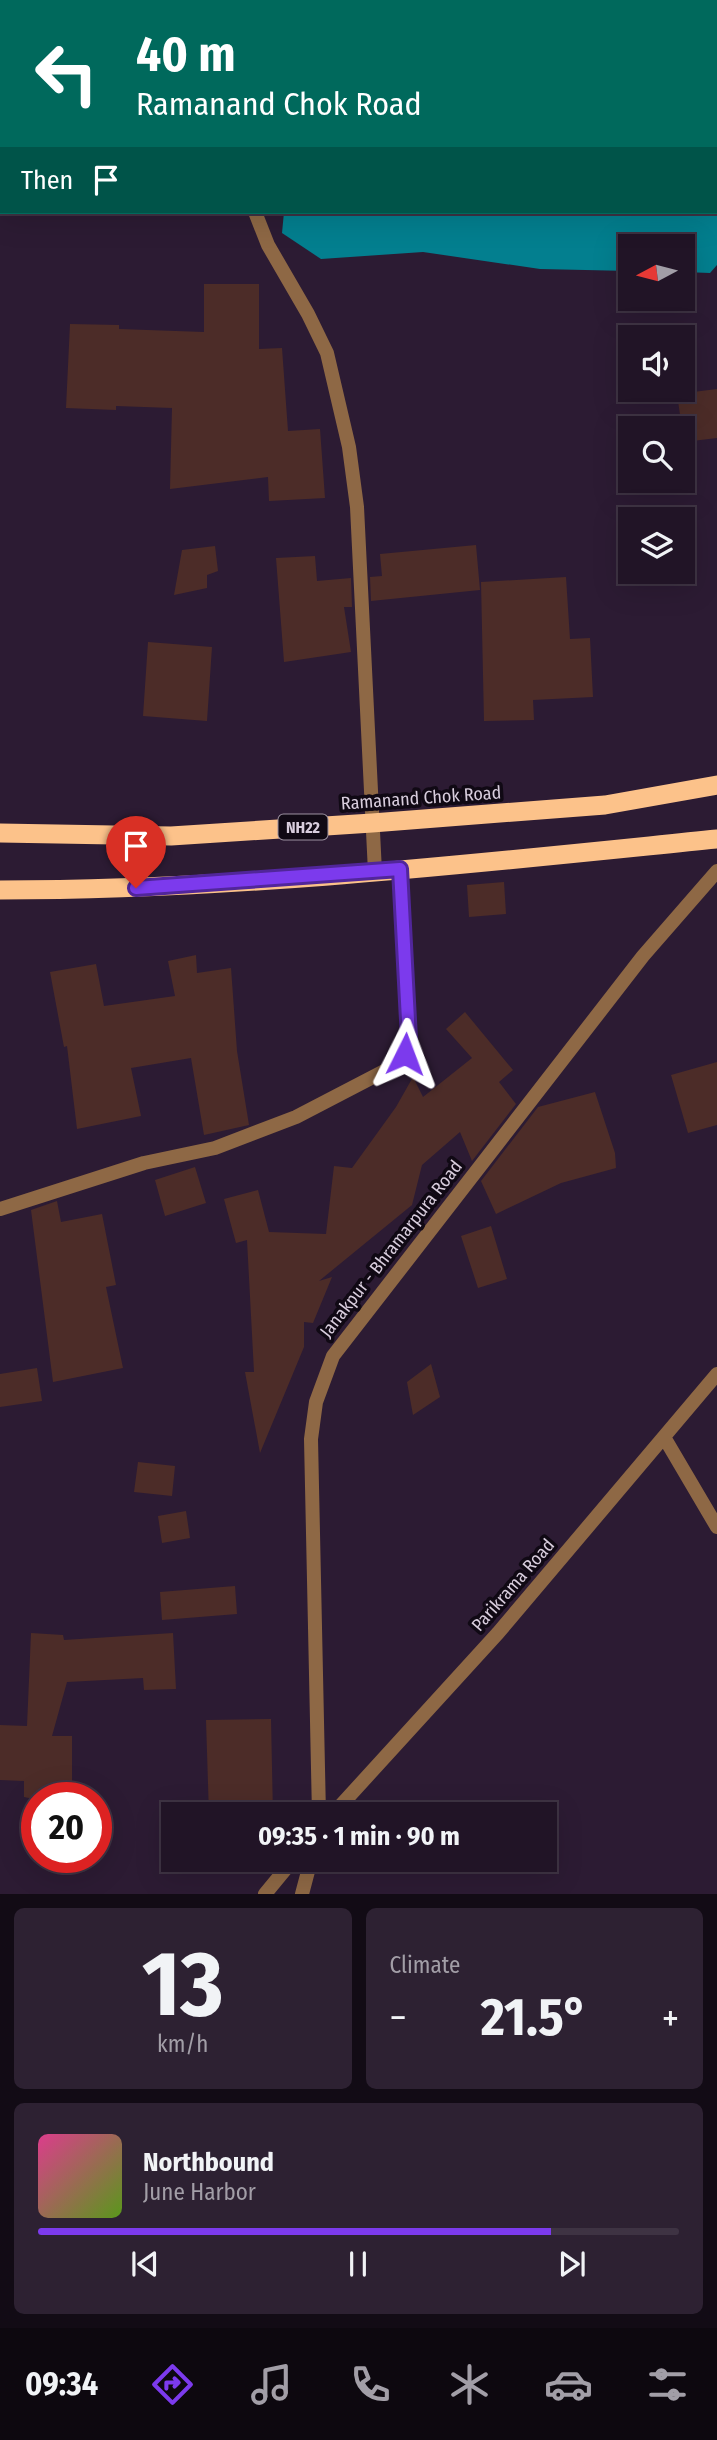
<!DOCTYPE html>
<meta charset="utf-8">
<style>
:root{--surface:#211426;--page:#2d2132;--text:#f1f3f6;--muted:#a29ea7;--line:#3e3343;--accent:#7c3aed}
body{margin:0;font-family:"Fira Sans Condensed",sans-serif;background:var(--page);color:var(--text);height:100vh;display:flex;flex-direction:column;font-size:26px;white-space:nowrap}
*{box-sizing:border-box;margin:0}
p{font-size:23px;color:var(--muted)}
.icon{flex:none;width:38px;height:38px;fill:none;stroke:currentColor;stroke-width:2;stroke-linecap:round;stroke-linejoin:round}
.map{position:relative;height:1894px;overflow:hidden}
.sheet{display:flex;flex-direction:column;gap:14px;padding:14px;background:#120b15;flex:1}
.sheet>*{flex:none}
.guide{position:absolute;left:0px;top:0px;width:718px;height:214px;box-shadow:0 7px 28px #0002,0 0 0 2px var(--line);background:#00695c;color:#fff;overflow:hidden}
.needle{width:46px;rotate:263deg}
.buttons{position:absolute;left:618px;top:234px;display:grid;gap:14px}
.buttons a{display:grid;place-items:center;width:77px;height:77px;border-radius:0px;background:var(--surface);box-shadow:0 7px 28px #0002,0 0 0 2px var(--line);font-size:35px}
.speed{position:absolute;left:21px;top:1782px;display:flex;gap:14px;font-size:35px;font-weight:700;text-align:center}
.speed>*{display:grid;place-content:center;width:91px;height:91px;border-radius:50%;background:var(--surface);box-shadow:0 7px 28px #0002,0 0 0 2px var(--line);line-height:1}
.speed .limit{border:10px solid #d22;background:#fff;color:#111}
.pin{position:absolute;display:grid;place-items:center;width:60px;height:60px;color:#fff;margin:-72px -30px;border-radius:50% 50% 50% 0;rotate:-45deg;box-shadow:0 0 7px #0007}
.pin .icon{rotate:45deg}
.me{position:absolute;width:77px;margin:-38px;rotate:3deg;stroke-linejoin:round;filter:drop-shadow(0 0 5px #0008)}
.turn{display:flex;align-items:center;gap:24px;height:147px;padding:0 21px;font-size:32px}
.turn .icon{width:91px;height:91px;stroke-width:2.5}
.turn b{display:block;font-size:49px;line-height:60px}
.then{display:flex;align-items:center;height:66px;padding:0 21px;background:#0003;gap:14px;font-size:26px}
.big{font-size:52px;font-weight:700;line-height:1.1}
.sheet .card{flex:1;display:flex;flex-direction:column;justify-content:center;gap:10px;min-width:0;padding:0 24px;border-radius:10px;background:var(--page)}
.sheet .dial{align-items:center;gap:0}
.dial b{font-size:91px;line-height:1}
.song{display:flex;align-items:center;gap:21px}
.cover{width:84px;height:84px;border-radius:10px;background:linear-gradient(135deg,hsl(330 70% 55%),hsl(90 70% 35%))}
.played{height:7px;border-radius:4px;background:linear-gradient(90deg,var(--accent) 80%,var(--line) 80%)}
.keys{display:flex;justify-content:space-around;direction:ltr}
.heat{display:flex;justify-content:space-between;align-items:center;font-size:38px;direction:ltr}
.sheet .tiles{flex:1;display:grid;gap:14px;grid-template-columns:1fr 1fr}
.card:last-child{grid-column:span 2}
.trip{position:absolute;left:161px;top:1802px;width:396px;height:70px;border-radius:0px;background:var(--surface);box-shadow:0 7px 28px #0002,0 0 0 2px var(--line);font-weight:700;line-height:70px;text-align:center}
.tab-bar{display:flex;height:112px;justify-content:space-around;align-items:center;background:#0d080f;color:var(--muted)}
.tab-bar .icon{width:49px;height:49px}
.tab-bar .selected{color:var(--accent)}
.tab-bar b{font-size:32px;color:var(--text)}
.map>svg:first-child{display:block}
</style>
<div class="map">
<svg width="717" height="1894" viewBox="0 0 717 1894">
<rect width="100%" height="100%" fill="#2c1b33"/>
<path fill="#037f8f" d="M308 0H717V265L710 273 683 272 682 247H630V271L540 269 423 252 321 259 282 233 284 212H716V2H308Z"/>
<path fill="#4c2c28" d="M204 284H259V349L282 348 288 431 320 429 325 498 269 501 268 477 170 489 172 408 116 406V410L66 408 70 324 119 325V329L204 332Z
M717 389V438L684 442 677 394Z
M476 545 480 590 371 601 370 577 382 576 380 554Z
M215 546 218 571 207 575V588L174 595 182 550Z
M315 556 317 581 351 578 352 607H344L351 652 284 662 276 558Z
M566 577 570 639 590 638 593 697 533 700 534 720 484 721 481 582Z
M148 642 212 647 207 721 143 716Z
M504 882 506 914 469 917 467 885Z
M196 955 197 973 231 968 237 1051 249 1125 204 1135 191 1058 131 1068 141 1116 77 1129 67 1046 64 1047 50 972 96 964 104 1006 175 996 168 961Z
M465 1012 513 1070 499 1082 516 1104 472 1161 460 1132 422 1165 412 1205 319 1281 332 1277 313 1323 304 1322V1347L260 1453 245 1372H254L247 1240 236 1243 224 1199 258 1190 269 1232 326 1234 334 1166 352 1168 396 1107 413 1077 423 1097 472 1058 446 1029Z
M717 1062V1125L688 1133 671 1075Z
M595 1092 615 1153 616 1168 561 1183 496 1214 481 1181 538 1107Z
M195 1167 206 1203 165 1216 155 1180Z
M57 1201 61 1222 102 1214 116 1285 106 1287 123 1368 53 1382 31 1210Z
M491 1226 507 1279 478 1288 461 1236Z
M431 1364 440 1397 413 1415 407 1382Z
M37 1368 42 1401 0 1407V1374Z
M138 1462 175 1466 172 1496 134 1492Z
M186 1511 190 1538 162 1543 158 1516Z
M235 1586 237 1614 162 1620 160 1592Z
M31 1633 63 1635 64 1640 173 1633 176 1689 144 1690 143 1678 67 1682 52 1736H72V1791H36L34 1799 24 1797V1781L0 1780V1725L27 1726Z
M271 1719 273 1815H209L206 1720Z"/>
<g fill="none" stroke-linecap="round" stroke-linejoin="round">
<path stroke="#8e6845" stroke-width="14" d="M0 1209 144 1163 215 1148 296 1117 396 1065 405 1054 409 1039 400 869"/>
<path stroke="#8e6845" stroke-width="14" d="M262 2V0
M255 212 268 245 308 314 327 353 349 447 357 507 375 872"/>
<path stroke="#8e6845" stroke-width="14" d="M664 1437 717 1527
M319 1815 311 1439 316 1402 333 1356 643 956 717 871
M332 1815 498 1633 717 1374
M265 1894 293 1860
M302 1894 311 1860"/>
<path stroke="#fcc28a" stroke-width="19" d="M0 833 171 836 372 823 605 805 717 785
M0 890C239 890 479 863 717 839"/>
</g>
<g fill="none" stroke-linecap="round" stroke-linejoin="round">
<defs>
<path id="route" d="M136 888 400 869 409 1039 405 1054"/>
</defs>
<use href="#route" stroke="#51269a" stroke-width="18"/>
<use href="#route" stroke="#7c3aed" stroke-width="12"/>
</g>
<g text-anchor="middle" stroke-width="7" stroke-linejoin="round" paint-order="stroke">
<rect fill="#100914" stroke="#9c92a1" stroke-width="2" x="278.5" y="814.5" width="49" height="25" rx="5"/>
<g font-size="16" font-weight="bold" fill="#d8cddd">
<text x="303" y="833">NH22</text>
</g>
<g font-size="18" fill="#d8cddd" stroke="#100914">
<text transform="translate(421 798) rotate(-4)" y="6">Ramanand Chok Road</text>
<text transform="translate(391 1249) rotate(-52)" y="6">Janakpur - Bhramarpura Road</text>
<text transform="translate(513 1585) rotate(-49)" y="6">Parikrama Road</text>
</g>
</g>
</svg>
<div class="buttons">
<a><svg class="needle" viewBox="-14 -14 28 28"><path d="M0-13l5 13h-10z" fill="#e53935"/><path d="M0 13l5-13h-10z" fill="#a29ea7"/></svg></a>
<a><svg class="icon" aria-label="sound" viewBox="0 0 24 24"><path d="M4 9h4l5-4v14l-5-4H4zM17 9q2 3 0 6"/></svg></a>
<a><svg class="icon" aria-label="search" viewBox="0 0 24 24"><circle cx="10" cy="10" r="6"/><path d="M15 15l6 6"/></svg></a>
<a><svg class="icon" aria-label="layers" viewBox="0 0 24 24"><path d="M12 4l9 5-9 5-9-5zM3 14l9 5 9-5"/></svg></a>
</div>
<div class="speed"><div class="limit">20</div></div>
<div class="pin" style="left:136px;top:888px;background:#d93025"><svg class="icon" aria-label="arrive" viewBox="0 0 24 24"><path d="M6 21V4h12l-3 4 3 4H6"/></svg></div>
<svg class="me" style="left:405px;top:1054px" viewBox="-20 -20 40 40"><path d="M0-17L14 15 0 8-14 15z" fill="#7c3aed" stroke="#fff" stroke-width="4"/></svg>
<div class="trip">09:35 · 1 min · 90 m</div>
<div class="guide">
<div class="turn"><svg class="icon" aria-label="left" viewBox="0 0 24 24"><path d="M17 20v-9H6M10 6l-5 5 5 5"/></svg><div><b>40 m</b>Ramanand Chok Road</div></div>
<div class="then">Then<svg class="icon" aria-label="arrive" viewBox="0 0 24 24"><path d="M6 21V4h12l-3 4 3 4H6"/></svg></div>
</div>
</div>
<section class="sheet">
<div class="tiles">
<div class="card dial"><b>13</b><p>km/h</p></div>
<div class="card"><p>Climate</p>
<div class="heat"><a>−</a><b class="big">21.5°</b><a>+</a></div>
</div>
<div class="card">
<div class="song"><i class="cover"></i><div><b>Northbound</b><p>June Harbor</p></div></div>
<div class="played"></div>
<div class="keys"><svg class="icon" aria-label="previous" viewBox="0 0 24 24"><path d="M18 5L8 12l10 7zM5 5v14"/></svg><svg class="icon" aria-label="pause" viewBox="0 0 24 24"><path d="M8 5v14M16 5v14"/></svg><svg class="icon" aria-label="next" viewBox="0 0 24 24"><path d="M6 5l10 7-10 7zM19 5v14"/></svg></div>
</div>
</div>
</section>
<nav class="tab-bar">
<b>09:34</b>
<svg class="icon selected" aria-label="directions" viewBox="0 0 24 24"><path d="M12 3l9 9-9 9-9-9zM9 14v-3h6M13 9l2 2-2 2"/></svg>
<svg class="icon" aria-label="music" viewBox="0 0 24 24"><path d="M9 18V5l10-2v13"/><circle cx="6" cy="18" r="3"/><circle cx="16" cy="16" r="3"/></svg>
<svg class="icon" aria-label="phone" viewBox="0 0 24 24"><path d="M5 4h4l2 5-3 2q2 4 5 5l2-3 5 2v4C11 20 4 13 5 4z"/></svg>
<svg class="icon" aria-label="climate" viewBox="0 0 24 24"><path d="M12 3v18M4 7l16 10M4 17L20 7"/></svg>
<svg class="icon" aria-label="car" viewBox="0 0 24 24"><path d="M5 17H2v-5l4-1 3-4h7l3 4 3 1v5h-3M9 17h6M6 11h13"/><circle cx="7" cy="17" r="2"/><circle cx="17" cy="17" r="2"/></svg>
<svg class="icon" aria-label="filters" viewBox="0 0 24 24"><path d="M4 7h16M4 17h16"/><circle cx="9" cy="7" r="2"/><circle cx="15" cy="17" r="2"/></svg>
</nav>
